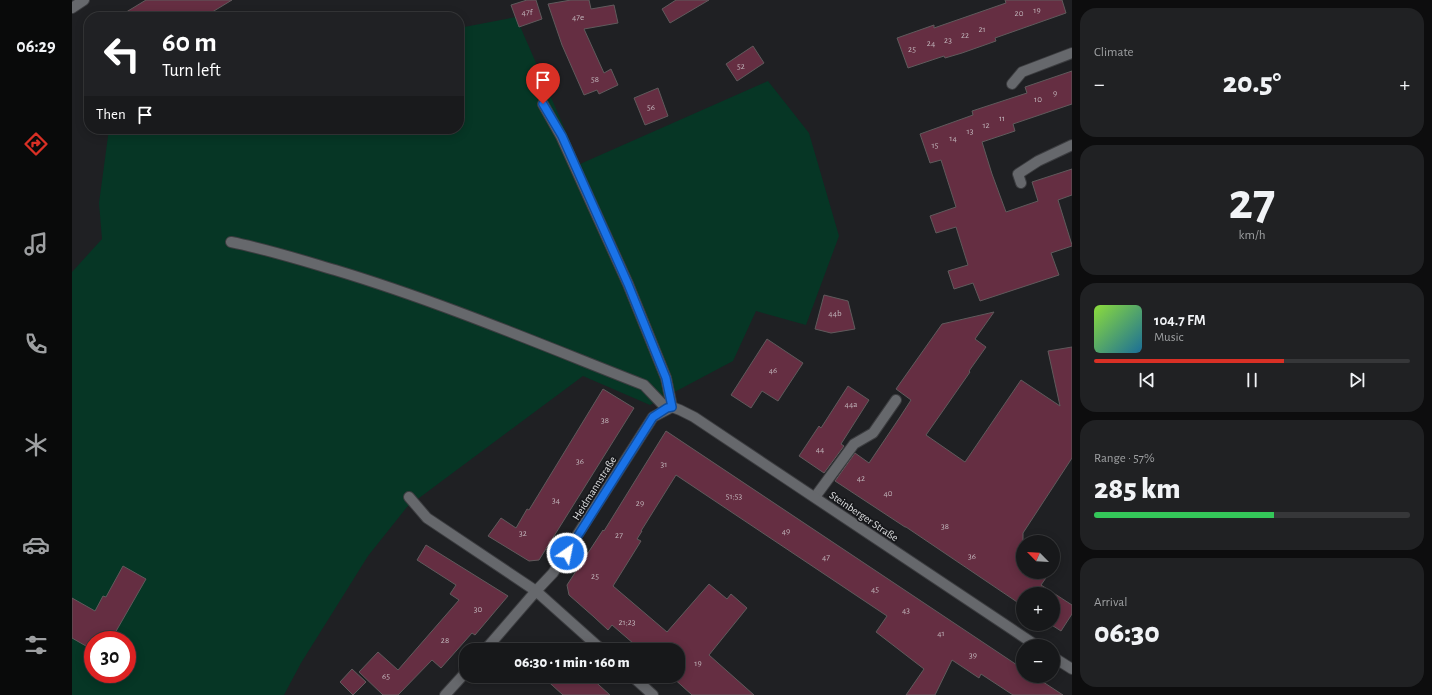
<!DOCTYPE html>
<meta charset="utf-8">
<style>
:root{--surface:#17181a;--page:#202123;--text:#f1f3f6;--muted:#9ea0a2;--line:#363739;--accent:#d93025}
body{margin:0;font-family:"Alegreya Sans",sans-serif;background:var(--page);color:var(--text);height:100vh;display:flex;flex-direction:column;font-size:15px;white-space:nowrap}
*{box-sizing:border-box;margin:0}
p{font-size:13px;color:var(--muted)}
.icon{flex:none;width:22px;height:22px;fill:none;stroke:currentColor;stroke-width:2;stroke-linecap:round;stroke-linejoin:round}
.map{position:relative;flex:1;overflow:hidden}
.panel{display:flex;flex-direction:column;gap:8px;padding:8px;background:#0d0d0e;width:360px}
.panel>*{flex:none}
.guide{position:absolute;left:12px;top:12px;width:380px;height:122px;border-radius:16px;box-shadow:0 2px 10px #0003,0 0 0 1px var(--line);background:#202124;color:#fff;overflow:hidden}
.needle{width:26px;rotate:294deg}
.fabs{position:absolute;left:944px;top:535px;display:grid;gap:8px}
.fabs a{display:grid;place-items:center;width:44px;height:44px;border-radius:50%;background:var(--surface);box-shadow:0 2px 10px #0003,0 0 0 1px var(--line);font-size:20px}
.speed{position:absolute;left:12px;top:631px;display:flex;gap:8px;font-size:20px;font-weight:700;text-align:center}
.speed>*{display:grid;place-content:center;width:52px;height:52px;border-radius:50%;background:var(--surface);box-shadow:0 2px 10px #0003,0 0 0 1px var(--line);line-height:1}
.speed .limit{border:6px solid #d22;background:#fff;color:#111}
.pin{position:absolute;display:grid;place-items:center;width:34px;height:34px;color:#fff;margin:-41px -17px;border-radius:50% 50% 50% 0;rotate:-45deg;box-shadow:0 0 4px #0007}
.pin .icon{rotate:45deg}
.me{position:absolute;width:44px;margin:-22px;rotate:33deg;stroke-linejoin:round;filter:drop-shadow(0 0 3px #0008)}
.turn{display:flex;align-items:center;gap:14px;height:84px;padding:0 12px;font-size:18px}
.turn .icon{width:52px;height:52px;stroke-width:2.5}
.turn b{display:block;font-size:28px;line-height:34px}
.then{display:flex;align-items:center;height:38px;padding:0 12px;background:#0003;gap:8px;font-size:15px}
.big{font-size:30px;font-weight:800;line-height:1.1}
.panel .tile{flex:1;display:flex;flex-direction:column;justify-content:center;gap:6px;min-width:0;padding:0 14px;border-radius:16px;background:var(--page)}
.panel .dial{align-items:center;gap:0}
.dial b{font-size:52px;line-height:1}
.song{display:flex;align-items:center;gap:12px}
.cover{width:48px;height:48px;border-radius:6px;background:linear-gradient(135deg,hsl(90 70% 55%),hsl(200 70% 35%))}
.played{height:4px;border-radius:2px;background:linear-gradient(90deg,var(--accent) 60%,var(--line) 60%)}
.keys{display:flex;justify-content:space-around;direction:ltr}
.heat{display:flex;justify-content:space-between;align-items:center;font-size:22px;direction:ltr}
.charge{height:6px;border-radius:3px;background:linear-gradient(90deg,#34c759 57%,var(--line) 0)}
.trip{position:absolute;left:387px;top:643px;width:226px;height:40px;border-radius:16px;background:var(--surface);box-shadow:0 2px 10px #0003,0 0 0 1px var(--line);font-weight:800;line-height:40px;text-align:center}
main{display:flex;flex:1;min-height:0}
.dock{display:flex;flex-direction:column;width:72px;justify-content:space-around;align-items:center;background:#090a0a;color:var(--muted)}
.dock .icon{width:28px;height:28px}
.dock .current{color:var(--accent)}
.dock b{font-size:18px;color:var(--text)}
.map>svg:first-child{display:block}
</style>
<main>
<nav class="dock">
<b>06:29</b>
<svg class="icon current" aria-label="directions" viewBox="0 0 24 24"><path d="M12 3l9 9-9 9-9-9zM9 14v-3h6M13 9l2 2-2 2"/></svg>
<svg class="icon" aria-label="music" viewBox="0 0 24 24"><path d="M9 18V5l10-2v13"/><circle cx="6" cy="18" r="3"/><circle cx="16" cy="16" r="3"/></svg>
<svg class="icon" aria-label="phone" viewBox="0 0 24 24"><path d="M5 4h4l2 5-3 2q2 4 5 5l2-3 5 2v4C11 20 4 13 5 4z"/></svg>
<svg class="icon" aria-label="climate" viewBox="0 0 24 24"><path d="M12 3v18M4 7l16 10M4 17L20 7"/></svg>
<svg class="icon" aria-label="car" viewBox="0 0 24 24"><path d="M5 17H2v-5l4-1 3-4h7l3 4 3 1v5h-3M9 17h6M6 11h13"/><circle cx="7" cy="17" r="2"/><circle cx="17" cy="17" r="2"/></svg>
<svg class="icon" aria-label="filters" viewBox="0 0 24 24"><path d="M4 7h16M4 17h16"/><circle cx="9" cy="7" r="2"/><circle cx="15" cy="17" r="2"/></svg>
</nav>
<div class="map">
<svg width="1000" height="695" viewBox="0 0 1000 695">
<rect width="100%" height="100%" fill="#1f2023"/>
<path fill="#063625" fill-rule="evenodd" d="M444 17 508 164 696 81 737 133 767 236 734 325 684 311 661 361 578 405 511 376 335 507 296 556 229 663 212 695H0V272L30 239 27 203 37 129H387V28ZM21 640H55V674H21Z"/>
<path fill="#652e42" stroke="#605a5c" d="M74 0H160L132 17H46Z
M455 0H464L470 19 447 27 439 5Z
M499 0H517L519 9 542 5 546 23 512 29 532 73 539 69 546 85 527 94 525 90 512 95 490 45 476 4Z
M604 0H637L598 23 590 9Z
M933 0H990L994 13 923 38 924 41 890 53 873 58 872 56 836 68 825 38 862 25V28L934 3Z
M681 46 692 63 665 81 654 64Z
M1000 71V104L941 124 943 131 910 142 920 174 934 212 966 201 960 182 1000 169V195L986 200 1000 245V246L979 253 987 275 908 301 901 283 882 289 876 271 896 265 884 227 864 233 858 216 884 207 869 160 858 163 848 134 901 115 900 111 955 93 953 87Z
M586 88 596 116 573 125 562 98Z
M752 295 776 301 783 329 759 333 743 329Z
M922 312 903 339 914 347 897 371 898 372 854 435 893 462 949 380 988 406 976 351 1000 347V458L951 533V572H978L969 585 1000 605V614L989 631 978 624H981V594H951V606L834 527H833L763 481 783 453 797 463 828 417 839 400 824 389 870 324Z
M695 339 731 363 706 401 690 391 679 408 659 395Z
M776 386 797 400 769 444 772 446 752 473 727 456 747 426 749 428Z
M531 389 562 408 467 560 457 561 416 536 429 518 444 528 455 509 457 510Z
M594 431 951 669V676H962L991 695H941L909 674 907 678 880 660 863 695H834L852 669 804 632 815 616 604 475 569 531H570L565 539 569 541 541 586 595 632 637 584 655 599 659 594 675 608 637 655 682 695H620L599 676H606V650H569L540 625 536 630 522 617 497 595 495 585 531 530 532 531Z
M354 545 436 596 403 635 400 633 369 668 360 660 326 695H311L287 672 306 652 326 670 387 600 378 594 384 585 345 560Z
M51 566 74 579 39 640H21V650L0 638V598L23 611 31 596 34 597Z
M280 669 294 682 281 695 268 682Z
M470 676H517L538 695H491Z"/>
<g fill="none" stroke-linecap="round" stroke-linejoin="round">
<defs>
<path id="service" d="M471 104 489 136 556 284 594 378 600 407
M159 242C194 249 229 260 263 270 369 302 470 345 572 385L595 409
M337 497 355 518 464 591
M743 497 782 444 801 433 824 400"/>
<path id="minor" d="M0 8 12 0
M940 84 950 72 1000 53
M949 183 946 174 966 161 1000 145
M413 650 464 591
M530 650 464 591 481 573 581 417 600 407 608 410 622 417 965 646
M981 657 1000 669
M560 676 581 695
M373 695 394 672"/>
</defs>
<use href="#service" stroke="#3c3d40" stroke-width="12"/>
<use href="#minor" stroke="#3c3d40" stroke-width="12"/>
<use href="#service" stroke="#66686c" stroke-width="10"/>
<use href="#minor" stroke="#66686c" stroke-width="10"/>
</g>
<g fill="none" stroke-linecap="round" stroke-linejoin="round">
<defs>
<path id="route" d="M471 104 490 136 556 284 594 378 600 407 595 408 581 417 495 553"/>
</defs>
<use href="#route" stroke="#114b97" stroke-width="10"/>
<use href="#route" stroke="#1a73e8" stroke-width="7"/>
</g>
<g text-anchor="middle" stroke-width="3.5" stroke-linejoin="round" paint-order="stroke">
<g font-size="9" fill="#c0b4ba">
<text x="965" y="13">19</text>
<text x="455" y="15">47f</text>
<text x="947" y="16">20</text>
<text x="506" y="20">47e</text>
<text x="910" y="32">21</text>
<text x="893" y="38">22</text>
<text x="876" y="43">23</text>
<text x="859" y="46">24</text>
<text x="840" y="52">25</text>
<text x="669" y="69">52</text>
<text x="523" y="82">58</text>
<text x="983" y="96">9</text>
<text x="966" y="102">10</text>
<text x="579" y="110">56</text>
<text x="930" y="121">11</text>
<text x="914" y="128">12</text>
<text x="898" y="134">13</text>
<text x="881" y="141">14</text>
<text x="863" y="148">15</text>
<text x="763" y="316">44b</text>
<text x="701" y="373">46</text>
<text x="779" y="407">44a</text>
<text x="533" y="423">38</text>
<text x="748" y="452">44</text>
<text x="508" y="464">36</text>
<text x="592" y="467">31</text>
<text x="789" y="481">42</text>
<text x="816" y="496">40</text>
<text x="662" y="499">51;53</text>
<text x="484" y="503">34</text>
<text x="568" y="506">29</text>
<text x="873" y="529">38</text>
<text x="714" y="534">49</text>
<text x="451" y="536">32</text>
<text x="547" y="538">27</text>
<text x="900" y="559">36</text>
<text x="754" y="560">47</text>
<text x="523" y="579">25</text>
<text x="803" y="592">45</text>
<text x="406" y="612">30</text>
<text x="834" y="613">43</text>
<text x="555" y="625">21;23</text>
<text x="869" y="636">41</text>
<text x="373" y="643">28</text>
<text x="901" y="658">39</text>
<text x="626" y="666">19</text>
<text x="314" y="679">65</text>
</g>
<g font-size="11" fill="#dfe0e2" stroke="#16171a">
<text transform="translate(522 488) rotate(-58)" y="4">Heidmannstraße</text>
<text transform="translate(792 516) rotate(34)" y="4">Steinberger Straße</text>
</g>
</g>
</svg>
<div class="fabs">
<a><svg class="needle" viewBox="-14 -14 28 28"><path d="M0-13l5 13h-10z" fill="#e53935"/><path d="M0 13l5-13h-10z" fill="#9ea0a2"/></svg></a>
<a>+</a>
<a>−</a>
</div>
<div class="speed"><div class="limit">30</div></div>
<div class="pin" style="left:471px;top:104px;background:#d93025"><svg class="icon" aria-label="arrive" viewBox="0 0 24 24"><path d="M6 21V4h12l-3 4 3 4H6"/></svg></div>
<svg class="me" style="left:495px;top:553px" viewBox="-20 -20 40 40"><circle r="17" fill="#1a73e8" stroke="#fff" stroke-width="3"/><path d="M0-11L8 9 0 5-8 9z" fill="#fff"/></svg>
<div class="trip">06:30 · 1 min · 160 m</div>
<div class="guide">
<div class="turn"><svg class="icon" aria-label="left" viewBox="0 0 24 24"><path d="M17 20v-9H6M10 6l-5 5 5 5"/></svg><div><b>60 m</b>Turn left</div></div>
<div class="then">Then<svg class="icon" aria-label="arrive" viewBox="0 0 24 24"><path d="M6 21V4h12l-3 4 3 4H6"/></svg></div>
</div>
</div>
<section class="panel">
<div class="tile"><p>Climate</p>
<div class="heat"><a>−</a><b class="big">20.5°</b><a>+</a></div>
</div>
<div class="tile dial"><b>27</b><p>km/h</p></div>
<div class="tile">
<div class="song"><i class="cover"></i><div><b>104.7 FM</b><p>Music</p></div></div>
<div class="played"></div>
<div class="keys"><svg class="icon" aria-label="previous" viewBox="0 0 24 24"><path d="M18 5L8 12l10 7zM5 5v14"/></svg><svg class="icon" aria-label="pause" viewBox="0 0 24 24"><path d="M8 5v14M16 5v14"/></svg><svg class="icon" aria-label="next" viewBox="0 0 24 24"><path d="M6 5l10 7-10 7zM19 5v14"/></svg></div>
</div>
<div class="tile"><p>Range · 57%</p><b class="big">285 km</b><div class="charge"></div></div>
<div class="tile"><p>Arrival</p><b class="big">06:30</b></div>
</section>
</main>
